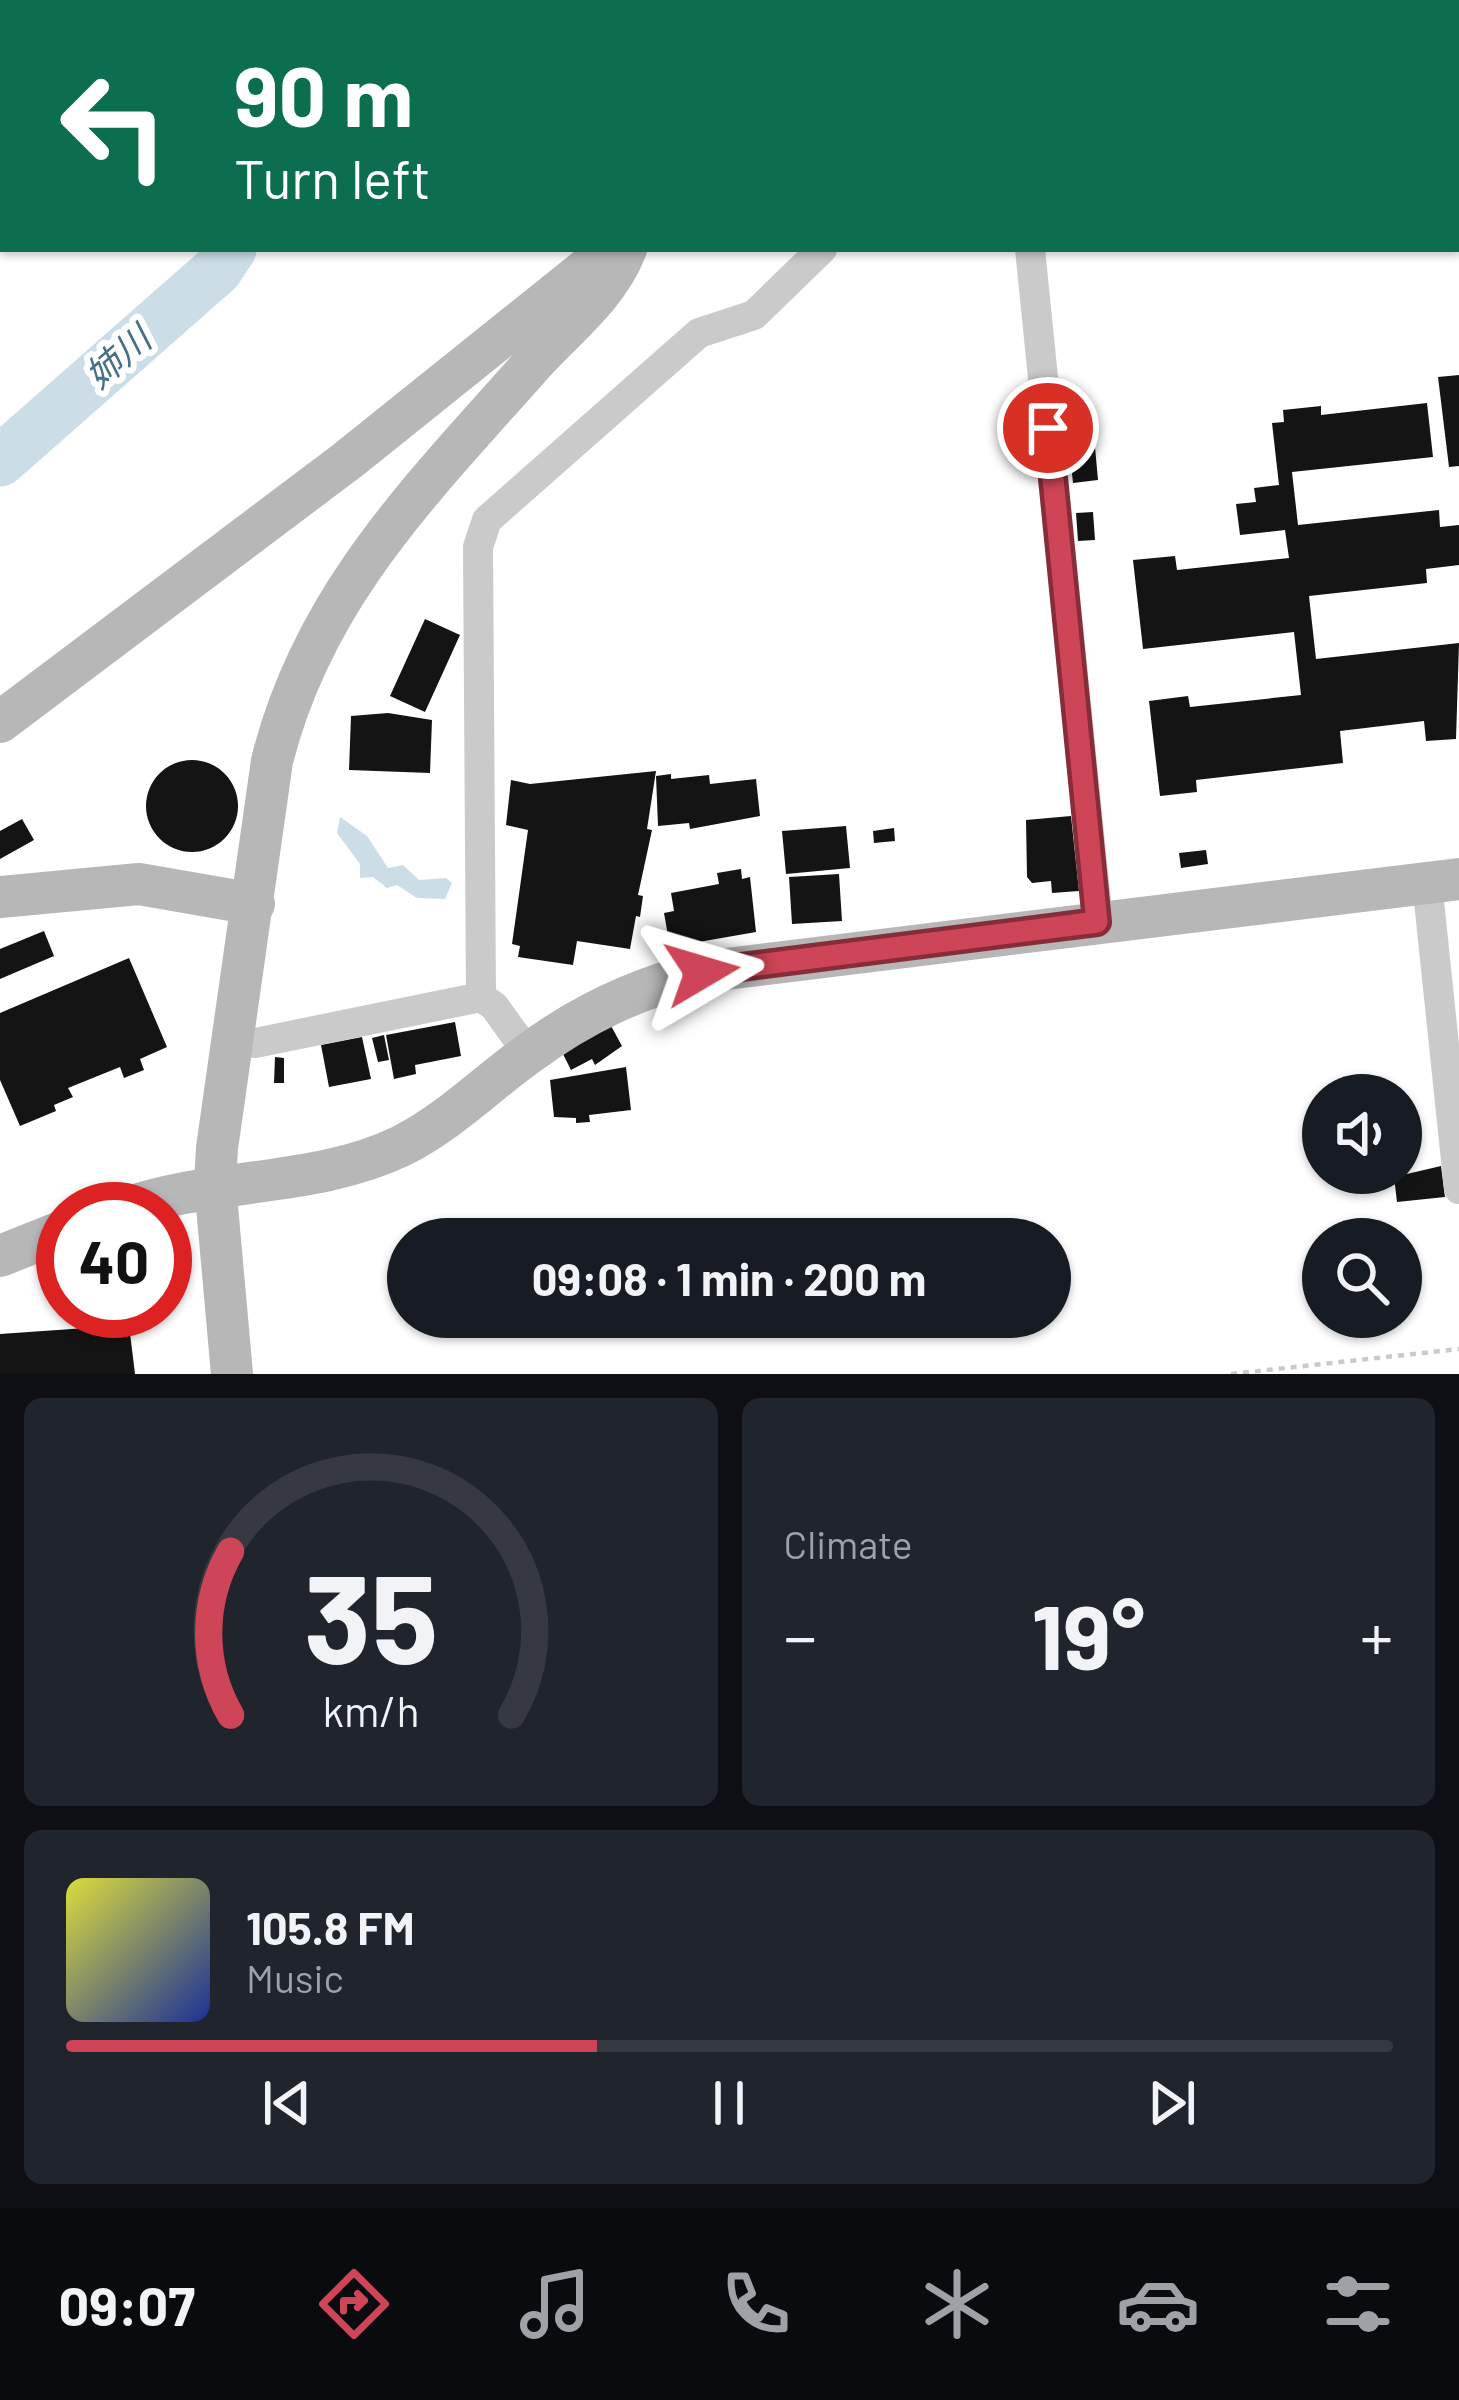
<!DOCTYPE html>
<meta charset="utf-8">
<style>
:root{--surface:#171b24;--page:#20242c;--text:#f1f3f6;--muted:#9ea1a6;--line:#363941;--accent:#ce4557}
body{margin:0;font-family:Barlow,"Noto Sans JP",sans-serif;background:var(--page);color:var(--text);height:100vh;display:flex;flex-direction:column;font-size:45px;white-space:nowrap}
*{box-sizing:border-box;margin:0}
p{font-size:39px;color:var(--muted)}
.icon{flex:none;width:66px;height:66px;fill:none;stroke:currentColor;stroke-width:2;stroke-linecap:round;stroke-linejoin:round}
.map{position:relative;height:1374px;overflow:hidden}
.sheet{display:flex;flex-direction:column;gap:24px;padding:24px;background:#0d0f14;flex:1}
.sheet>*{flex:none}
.guide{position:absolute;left:0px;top:0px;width:1461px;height:252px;box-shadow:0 3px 9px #0004;background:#0b6e4f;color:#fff;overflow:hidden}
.tools{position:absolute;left:1302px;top:1074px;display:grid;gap:24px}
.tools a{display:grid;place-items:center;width:120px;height:120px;border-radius:50%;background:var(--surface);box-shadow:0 3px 9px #0004;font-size:60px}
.speed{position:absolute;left:36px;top:1182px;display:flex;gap:24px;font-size:60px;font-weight:700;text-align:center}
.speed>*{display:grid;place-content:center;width:156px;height:156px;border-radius:50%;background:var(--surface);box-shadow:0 3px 9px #0004;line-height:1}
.speed .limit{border:18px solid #d22;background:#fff;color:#111}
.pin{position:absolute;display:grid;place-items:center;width:102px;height:102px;color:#fff;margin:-51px;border:6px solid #fff;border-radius:50%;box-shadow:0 3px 12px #0007}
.me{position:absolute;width:132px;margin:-66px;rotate:83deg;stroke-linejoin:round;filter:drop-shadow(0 0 9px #0008)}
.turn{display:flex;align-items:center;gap:42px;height:252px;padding:0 36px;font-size:54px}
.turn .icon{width:156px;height:156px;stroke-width:2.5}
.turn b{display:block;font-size:84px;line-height:102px}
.big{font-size:90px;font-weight:700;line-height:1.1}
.sheet .card{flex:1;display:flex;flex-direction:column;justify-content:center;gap:18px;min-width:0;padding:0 42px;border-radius:18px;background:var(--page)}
.sheet .dial{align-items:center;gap:0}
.dial svg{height:312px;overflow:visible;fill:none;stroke:var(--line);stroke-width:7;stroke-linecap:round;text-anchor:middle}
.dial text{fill:var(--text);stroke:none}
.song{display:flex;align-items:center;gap:36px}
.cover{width:144px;height:144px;border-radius:18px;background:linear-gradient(135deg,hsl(60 70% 55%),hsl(230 70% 35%))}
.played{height:12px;border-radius:6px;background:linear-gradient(90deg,var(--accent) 40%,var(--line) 40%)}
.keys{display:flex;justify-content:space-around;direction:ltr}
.heat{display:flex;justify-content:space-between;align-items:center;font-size:66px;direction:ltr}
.sheet .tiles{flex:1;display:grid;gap:24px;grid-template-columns:1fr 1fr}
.card:last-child{grid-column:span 2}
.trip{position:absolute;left:387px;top:1218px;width:684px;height:120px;border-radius:60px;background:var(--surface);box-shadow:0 3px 9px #0004;font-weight:700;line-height:120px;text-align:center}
.tabs{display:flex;height:192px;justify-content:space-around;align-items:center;background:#090b0e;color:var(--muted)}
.tabs .icon{width:84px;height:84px}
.tabs .current{color:var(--accent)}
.tabs b{font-size:54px;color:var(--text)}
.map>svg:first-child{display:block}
</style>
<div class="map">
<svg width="1459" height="1374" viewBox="0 0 1459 1374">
<rect width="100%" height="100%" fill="#fff"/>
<path fill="#cbdde7" d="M340 817 367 836 388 868 403 865 419 880 446 878 452 883 445 899 417 898 397 885 387 888 373 877 360 878V864L337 833Z"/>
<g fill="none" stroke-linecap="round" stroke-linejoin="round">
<path stroke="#cbdde7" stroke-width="51" d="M389 3 391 0
M0 461 217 270 231 249"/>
</g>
<path fill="#141414" d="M1459 375V466L1449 467 1438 377Z
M1427 403 1433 457 1292 472 1298 525 1439 510 1440 527 1459 525V565L1426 569 1427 583 1309 596 1316 659 1459 643 1456 739 1426 741 1424 721 1340 731 1343 763 1196 780 1197 792 1160 796 1149 701 1188 696 1190 707 1301 695 1294 632 1143 649 1133 560 1175 556 1177 570 1289 558 1285 530 1240 535 1236 504 1256 502 1254 488 1279 485 1272 423 1284 422 1283 410 1321 406V415Z
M1094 436 1098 480 1073 483 1068 438Z
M1093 512 1095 540 1078 541 1076 513Z
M425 619 460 635 425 712 390 696Z
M388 713 432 720 430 773 349 770 351 716Z
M146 806a46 46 0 1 1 92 0a46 46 0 1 1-92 0Z
M656 771 647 829 652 830 638 895 643 896 640 917 636 916 630 949 577 941 573 965 518 957 520 946 512 944 528 830 506 825 511 780 530 784Z
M671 774V779L709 775 710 784 756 779 760 816 690 829 689 823 658 826 656 776Z
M1071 816 1079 891 1052 893 1051 881 1032 883 1027 877 1026 820Z
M22 819 34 840 0 859V831Z
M846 826 850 868 786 874 782 831Z
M894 828 895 841 874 843 873 831Z
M1206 850 1208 864 1181 868 1179 853Z
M741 869 742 879 750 877 756 932 670 947 664 913 674 911 671 893 719 884 717 873Z
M839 874 842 921 792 924 789 877Z
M44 931 54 956 0 979V949Z
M129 958 167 1047 140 1059 144 1070 124 1078 120 1067 68 1088 73 1097 54 1105 56 1111 20 1126 0 1080V1013Z
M455 1022 461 1056 415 1065 416 1074 394 1079 386 1035Z
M610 1024 622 1046 595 1065 592 1059 571 1070 561 1050Z
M384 1035 389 1060 378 1062 372 1038Z
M362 1037 371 1079 329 1087 321 1045Z
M275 1057 284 1058V1083H274Z
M626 1067 631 1110 589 1115 590 1122 576 1123V1118L554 1117 550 1080Z
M1441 1166 1445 1197 1397 1202 1394 1177Z
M129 1325 135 1374H0V1334Z"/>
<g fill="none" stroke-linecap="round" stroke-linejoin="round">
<path stroke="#cacaca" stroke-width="4.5" stroke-dasharray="6 6" stroke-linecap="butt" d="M1231 1374 1459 1349"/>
<path stroke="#cacaca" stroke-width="30" d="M1015 3V0
M1074 3 1077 0
M1030 249 1098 922
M1427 882 1459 1189
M481 997 478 547 487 520 699 333 754 315 822 249
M255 1043 481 997 494 1006 528 1053"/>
<path stroke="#b7b7b7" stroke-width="42" d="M865 3 868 0
M0 722 348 460 611 249
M0 897 139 884 254 904
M124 1209C214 1177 317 1187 401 1146 449 1122 486 1084 528 1054 582 1014 637 988 702 972L1459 879
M0 1256 63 1231
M232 1374 215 1184 217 1148 272 761C313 597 420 491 529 368 563 329 607 298 626 249"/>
</g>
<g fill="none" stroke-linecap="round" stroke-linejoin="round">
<defs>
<path id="route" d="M702 972 1097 922 1048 428"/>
</defs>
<use href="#route" stroke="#862d39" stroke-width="30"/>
<use href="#route" stroke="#ce4557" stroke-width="21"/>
</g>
<g text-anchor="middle" stroke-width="12" stroke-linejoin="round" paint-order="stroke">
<g font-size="36" font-style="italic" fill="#467085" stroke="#fff">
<text transform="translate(118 357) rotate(-41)" y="13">姉川</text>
</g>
</g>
</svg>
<div class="tools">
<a><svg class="icon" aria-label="sound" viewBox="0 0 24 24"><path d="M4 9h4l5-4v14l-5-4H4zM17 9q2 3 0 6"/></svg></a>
<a><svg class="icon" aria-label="search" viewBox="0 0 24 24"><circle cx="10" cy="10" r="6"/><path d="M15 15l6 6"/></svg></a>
</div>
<div class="speed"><div class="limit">40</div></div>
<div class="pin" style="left:1048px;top:428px;background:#d93025"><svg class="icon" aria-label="arrive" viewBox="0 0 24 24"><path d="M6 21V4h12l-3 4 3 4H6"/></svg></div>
<svg class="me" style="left:702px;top:972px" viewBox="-20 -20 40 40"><path d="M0-17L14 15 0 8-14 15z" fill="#ce4557" stroke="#fff" stroke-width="4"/></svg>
<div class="trip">09:08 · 1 min · 200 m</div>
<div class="guide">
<div class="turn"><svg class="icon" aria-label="left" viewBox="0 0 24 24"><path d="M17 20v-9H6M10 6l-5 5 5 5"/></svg><div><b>90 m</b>Turn left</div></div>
</div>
</div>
<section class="sheet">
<div class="tiles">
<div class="card dial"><svg viewBox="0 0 100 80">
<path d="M14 69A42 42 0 1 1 86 69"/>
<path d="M14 69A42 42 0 0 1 14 27" stroke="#ce4557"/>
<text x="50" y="56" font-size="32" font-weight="700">35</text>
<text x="50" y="72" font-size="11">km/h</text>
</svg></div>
<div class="card"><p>Climate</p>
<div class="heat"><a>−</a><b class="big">19°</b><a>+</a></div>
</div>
<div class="card">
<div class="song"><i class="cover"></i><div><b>105.8 FM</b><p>Music</p></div></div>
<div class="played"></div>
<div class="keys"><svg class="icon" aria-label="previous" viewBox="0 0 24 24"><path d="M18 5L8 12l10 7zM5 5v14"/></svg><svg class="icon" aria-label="pause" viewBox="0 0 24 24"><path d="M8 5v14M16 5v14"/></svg><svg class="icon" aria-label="next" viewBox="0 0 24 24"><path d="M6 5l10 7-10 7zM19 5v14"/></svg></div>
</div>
</div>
</section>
<nav class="tabs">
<b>09:07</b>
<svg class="icon current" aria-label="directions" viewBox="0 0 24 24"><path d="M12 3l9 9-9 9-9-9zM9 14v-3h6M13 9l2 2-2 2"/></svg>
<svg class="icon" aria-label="music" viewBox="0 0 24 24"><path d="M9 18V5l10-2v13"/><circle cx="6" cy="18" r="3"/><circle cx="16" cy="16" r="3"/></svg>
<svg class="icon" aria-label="phone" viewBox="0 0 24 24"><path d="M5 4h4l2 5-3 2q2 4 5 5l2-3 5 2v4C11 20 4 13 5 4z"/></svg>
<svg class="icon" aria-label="climate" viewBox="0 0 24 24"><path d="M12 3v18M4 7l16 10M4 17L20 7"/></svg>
<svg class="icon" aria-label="car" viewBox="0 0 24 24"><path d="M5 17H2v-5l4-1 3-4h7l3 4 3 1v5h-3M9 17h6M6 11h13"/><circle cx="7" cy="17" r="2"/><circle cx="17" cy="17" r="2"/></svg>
<svg class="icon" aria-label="filters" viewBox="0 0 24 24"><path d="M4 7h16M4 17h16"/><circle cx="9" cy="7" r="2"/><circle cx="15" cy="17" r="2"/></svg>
</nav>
